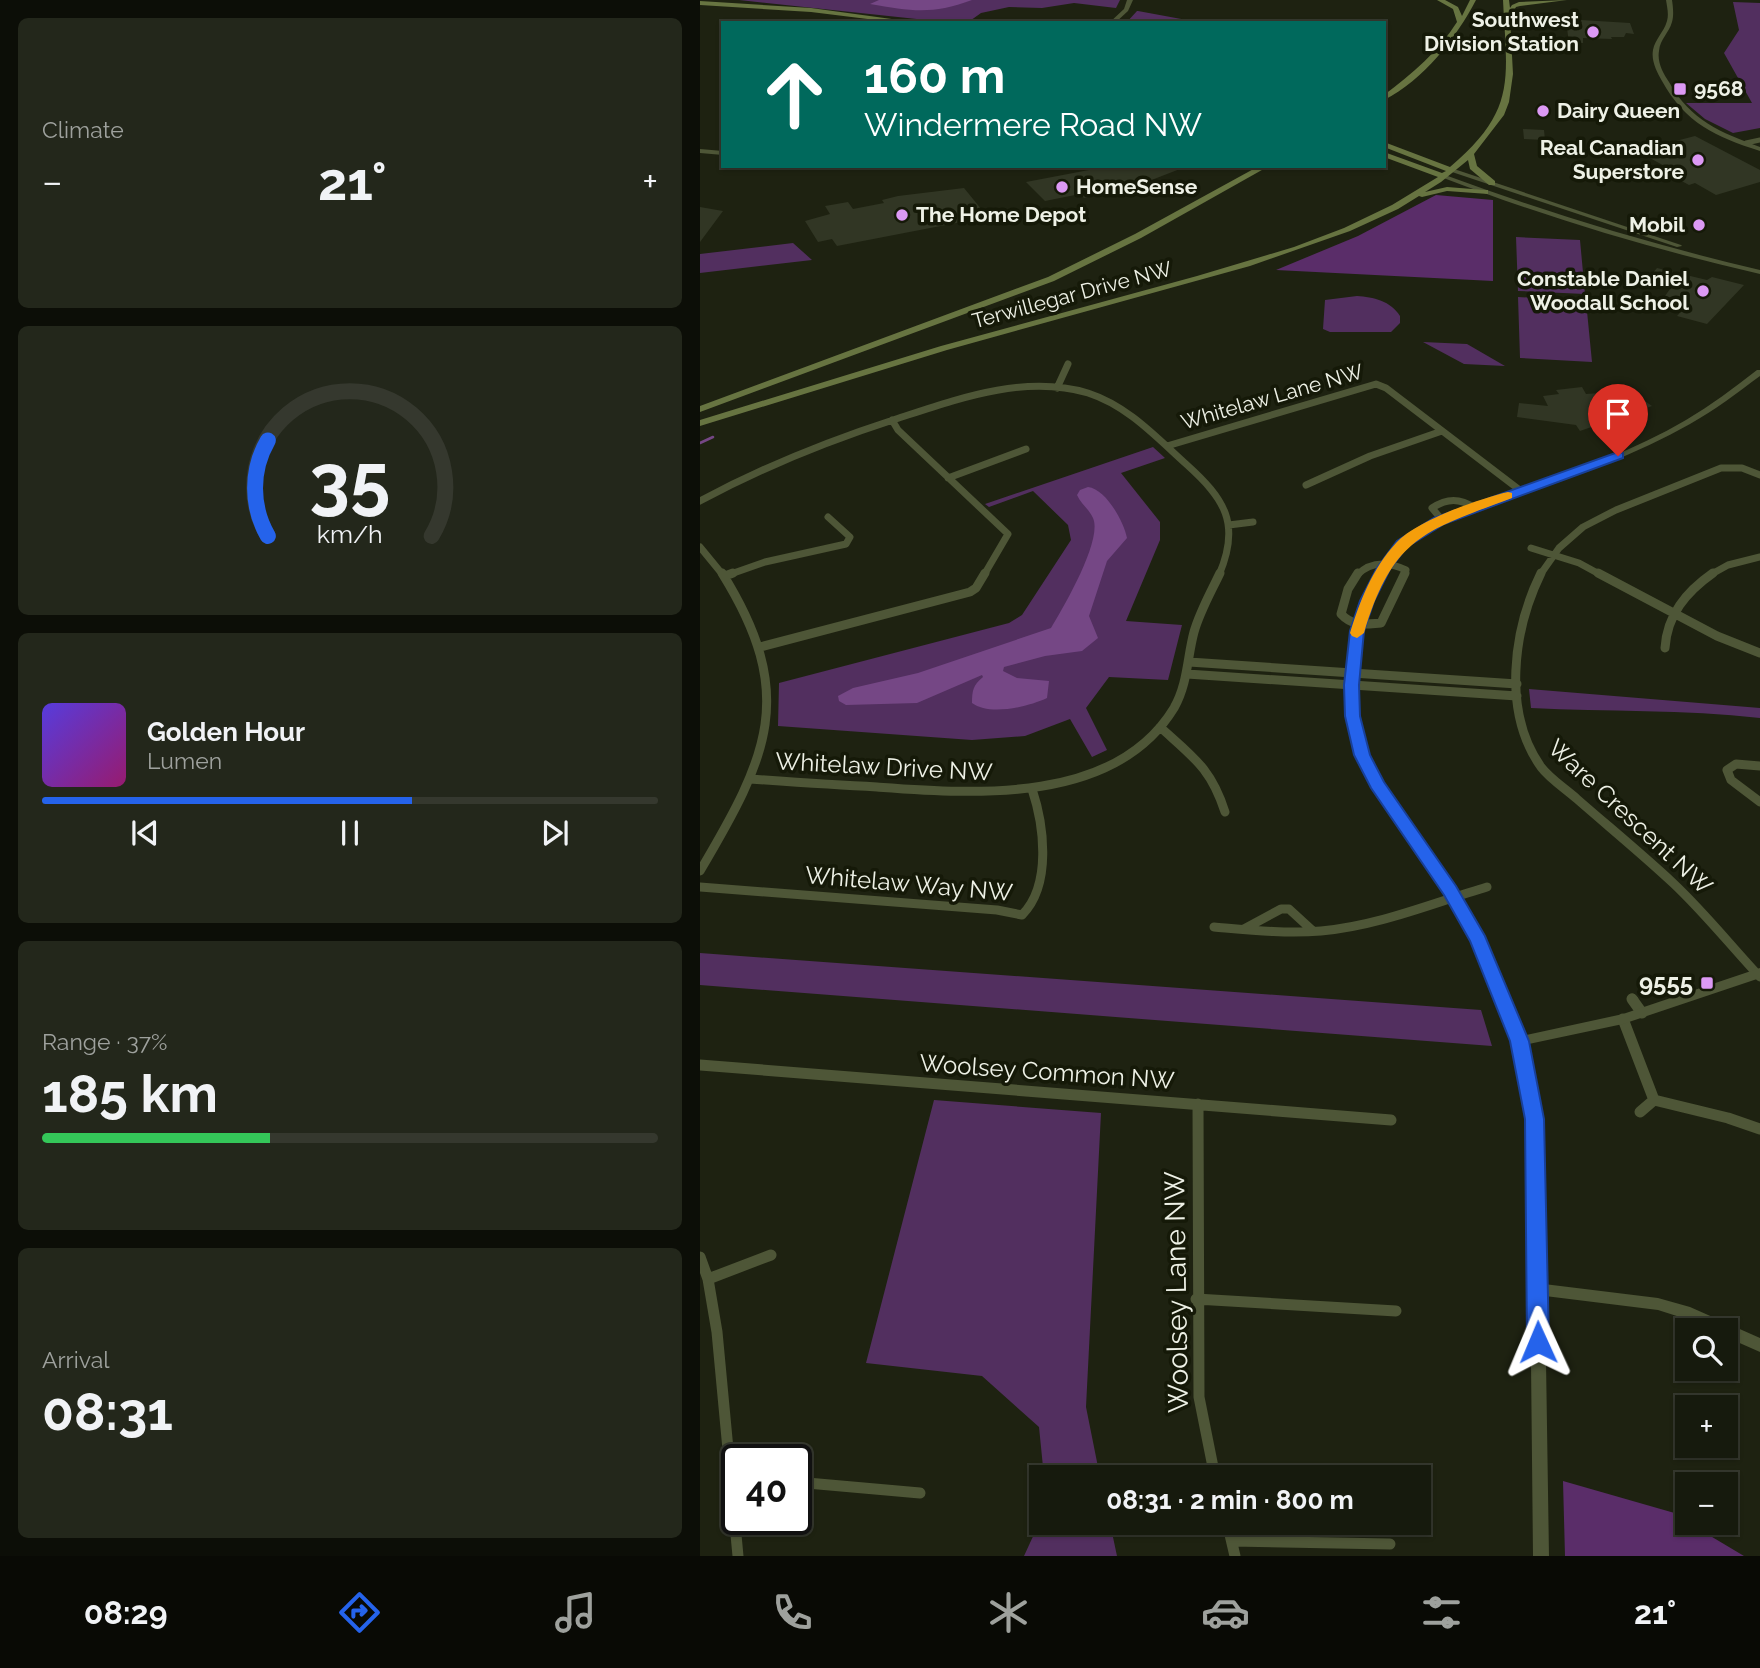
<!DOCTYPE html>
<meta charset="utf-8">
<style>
:root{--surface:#161a0d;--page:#23271b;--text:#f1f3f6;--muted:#9ea19d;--line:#35382e;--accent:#2563eb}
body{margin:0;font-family:Raleway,sans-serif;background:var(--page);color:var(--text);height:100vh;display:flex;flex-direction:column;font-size:26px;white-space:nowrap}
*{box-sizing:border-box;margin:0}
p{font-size:23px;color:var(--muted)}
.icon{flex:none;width:38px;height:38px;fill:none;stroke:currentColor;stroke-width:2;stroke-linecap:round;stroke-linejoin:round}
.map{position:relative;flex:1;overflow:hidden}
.panel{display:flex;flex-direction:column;gap:18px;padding:18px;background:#0c0e07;width:700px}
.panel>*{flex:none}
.banner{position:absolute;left:21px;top:21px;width:665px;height:147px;border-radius:0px;box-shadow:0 2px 5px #0004,0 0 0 2px var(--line);background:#00695c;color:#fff;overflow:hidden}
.controls{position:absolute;left:975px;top:1318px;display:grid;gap:14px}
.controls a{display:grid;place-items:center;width:63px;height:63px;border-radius:0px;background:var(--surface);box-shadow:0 2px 5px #0004,0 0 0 2px var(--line);font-size:35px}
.speed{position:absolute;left:21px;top:1444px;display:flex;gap:14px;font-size:35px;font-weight:700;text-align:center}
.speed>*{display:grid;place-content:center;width:91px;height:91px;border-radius:50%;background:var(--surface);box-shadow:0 2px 5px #0004,0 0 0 2px var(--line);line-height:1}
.speed .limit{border:4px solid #111;border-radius:10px;background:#fff;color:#111}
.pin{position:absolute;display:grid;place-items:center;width:60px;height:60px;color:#fff;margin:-72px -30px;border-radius:50% 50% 50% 0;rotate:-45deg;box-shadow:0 0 7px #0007}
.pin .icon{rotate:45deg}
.me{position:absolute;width:77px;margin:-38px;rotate:359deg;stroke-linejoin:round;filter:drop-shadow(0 0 5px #0008)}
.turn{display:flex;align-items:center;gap:24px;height:147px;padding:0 28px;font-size:32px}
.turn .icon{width:91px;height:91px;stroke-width:2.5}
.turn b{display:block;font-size:49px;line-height:60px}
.big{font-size:52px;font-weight:700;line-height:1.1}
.panel .tile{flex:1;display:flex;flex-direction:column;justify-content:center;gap:10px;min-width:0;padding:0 24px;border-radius:10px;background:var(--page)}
.panel .dial{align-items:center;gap:0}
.dial svg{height:182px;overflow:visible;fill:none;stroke:var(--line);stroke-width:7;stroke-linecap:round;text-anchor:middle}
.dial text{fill:var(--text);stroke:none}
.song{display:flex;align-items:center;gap:21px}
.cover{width:84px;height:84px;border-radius:10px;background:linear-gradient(135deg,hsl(250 70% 55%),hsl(320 70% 35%))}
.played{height:7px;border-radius:4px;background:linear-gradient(90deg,var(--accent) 60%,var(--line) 60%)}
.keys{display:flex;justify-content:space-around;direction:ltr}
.heat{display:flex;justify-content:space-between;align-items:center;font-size:38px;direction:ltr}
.charge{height:10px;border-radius:5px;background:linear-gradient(90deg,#34c759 37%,var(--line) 0)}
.trip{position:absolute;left:329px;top:1465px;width:402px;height:70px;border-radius:0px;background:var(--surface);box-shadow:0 2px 5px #0004,0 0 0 2px var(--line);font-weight:700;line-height:70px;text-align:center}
.menu{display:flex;height:112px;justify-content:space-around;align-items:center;background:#090a05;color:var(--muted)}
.menu .icon{width:49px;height:49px}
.menu .active{color:var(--accent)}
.menu b{font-size:32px;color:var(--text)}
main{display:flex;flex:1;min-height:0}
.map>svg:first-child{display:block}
</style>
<main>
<section class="panel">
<div class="tile"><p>Climate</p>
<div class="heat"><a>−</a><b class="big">21°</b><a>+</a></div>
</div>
<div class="tile dial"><svg viewBox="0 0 100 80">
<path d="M14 69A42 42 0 1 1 86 69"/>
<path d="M14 69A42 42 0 0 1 14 27" stroke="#2563eb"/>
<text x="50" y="56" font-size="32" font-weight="700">35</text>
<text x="50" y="72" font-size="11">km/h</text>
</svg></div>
<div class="tile">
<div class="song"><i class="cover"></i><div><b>Golden Hour</b><p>Lumen</p></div></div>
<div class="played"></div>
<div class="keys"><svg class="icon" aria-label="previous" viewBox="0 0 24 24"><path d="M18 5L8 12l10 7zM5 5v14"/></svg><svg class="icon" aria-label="pause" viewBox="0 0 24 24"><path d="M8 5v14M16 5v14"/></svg><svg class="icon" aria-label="next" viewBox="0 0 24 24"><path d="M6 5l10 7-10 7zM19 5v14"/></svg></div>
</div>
<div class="tile"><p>Range · 37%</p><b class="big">185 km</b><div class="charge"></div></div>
<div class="tile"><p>Arrival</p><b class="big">08:31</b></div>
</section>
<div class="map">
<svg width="1060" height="1556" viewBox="0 0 1060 1556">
<rect width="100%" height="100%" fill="#1e2211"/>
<path fill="#522f5f" d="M39 0H420L416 8 374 3 342 8 309 7 281 13 267 23H254Z
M1033 2 1060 3V128L1033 133 1005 119 986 103H1052L1024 53 1039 30Z
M437 11H438L503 23H426Z
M816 237 880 240 885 294 818 291Z
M93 243 112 260 0 273V254Z
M657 296C673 297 691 301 700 316V323L691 332H630L623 329 625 300Z
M818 297 886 301 892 362 820 358Z
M723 342 767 344 805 366 764 364Z
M453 447 465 458 421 473 460 522V540L426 621 482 625 468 680 409 677 386 708 407 750 392 757 370 719 325 736 272 740 78 726 79 683 309 623 322 615 371 540 368 525 333 491 289 507 285 504Z
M829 689 1060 708V718C984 709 907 712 831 708Z
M0 953 781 1010 792 1046 0 985Z
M234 1100 401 1113 386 1407 400 1477H344L339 1427 282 1376 166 1363Z
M341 1519V1522L410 1523 417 1556H324Z"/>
<path fill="#5a2d69" d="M736 195 793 200V281L576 270 658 236Z
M863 1481 978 1514 987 1522 1044 1556H865Z"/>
<path fill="#754785" d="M179 0H272C232 15 211 11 170 4Z
M388 487C406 489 424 522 427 538L407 561 389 616 398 638 382 651 345 656 304 667 303 671 317 678 349 681 347 698C328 707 289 716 272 703 272 691 273 685 283 677L282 675 217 703 146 705 139 701 138 696 153 688 218 673 351 628C363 608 403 540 393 518 389 509 381 504 377 495L380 490Z"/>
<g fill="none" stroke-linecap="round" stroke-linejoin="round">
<path stroke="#754785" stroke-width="2.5" d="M0 443 13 437"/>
</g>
<path fill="#313624" d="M881 20 930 23 934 34 926 33 924 37H911L912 39 883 38V43H869L867 28H872L870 23H882Z
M823 129 844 130 845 140 824 139Z
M995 136 1060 170V182L1016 195 995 183 989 185 963 171 970 169 937 151Z
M410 166 485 167 449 181 400 190 404 194 384 198 380 194 345 201 326 182Z
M264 188 282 210 276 211 282 218 137 246 132 239 118 242 105 221 130 214 125 206 148 202 153 209 184 203 182 200 198 196Z
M0 207 23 211 0 242Z
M957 268 1007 280 1012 277 1044 285 1007 324 977 316 989 303 965 296 970 289 946 281Z
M882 387 886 394 901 393 906 400 933 393 952 406 880 431 876 425 817 417 819 403 848 406 843 396 859 394 856 390Z"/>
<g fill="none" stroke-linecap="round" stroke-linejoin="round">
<path stroke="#4e5637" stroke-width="5" d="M1046 143 1060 140"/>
<path stroke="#4e5637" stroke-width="7" d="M357 388 368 364
M192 420 198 430 308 534 284 575
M467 446 676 384 686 388 821 491
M248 478 326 449
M606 485 670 456 742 431
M0 501C63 467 128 441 196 419 257 399 324 374 388 393 428 406 456 437 486 464 525 499 541 524 519 575
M742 520 732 508C747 498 760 498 775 508
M529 525 553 522
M0 547 23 575
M831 548 879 563 901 575
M28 575 65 562 146 544 150 537 128 517
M657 575C671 561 689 562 706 570L704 575
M840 575 859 548 883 527 916 510 1021 468H1042L1060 475
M1010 575 1028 565 1060 557"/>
<path stroke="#4e5637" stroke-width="9" d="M658 573 648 589 641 614C653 627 665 624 681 623L705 573
M841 573C813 630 802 712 841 767 850 779 866 789 877 799 909 827 942 854 973 883 1004 912 1031 946 1060 977
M898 573 1017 636 1060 653
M25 576 33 573
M60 647 270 592 276 588 285 573
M965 648C967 615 986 592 1013 573
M489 662 817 684
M487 674 817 696
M460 727C493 757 511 768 525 812
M1060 766 1036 764 1027 770 1031 780 1060 802
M50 779C92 782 135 785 177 787 274 794 415 805 474 708 488 683 487 658 494 632 500 611 511 592 520 573
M0 871C68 756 98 695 22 573
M0 887 297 910 322 915C352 885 344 825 332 789
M514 927C549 930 586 934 621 931 678 926 733 903 787 887
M544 929 581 909H589L613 931
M932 998 934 1000"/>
<path stroke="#4e5637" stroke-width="11" d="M932 999 942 1013
M923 1019 954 1100 1028 1118 1060 1129
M0 1065 691 1120
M498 1104 499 1397 515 1477
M940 1112 954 1100
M0 1257 8 1279 17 1332 38 1556
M8 1279 71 1255
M496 1299 696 1311
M96 1482 220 1493
M527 1522 535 1556
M532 1541 690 1544"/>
<path fill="#4e5637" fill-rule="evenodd" d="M427 0H433L428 11 415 23H409L424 9Z
M966 0H972C973 7 974 15 972 22 969 33 960 39 959 51 957 62 963 73 969 82 991 121 1020 132 1060 147V151C1016 137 985 123 962 81 957 72 951 61 953 50 955 39 964 32 967 21 969 14 967 7 966 0Z
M0 149 23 151V155L0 153Z
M751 168 981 245 982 246 977 247 749 171 748 170Z
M741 175H745C848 213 953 245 1060 270V274C951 249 845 217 741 177Z
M1057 370H1060V376C1037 393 1015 410 990 424 912 468 825 493 742 523 724 534 706 546 693 563 657 608 647 698 666 752 681 791 711 826 735 860 773 914 804 971 822 1036L923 1014 1060 968V978L923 1024 824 1045C846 1122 843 1204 844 1284L958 1298 990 1307 1060 1338V1352L1026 1337V1330H1011L983 1318 958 1310 845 1296 849 1556H833L829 1169C825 1090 809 1016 775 944 753 898 720 857 692 815 676 792 660 768 653 741 643 707 647 669 653 635 662 582 690 546 736 519 820 489 909 465 986 420 1011 405 1034 388 1057 370Z"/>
<path fill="#677441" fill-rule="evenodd" d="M737 0H745L758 7 762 16 770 0H776C756 38 724 80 684 100V95C712 74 739 51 757 22L753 9Z
M803 0H809L810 8 812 5 819 2 867 0 820 6 816 7 810 18 813 74 809 102 804 115 774 154 777 166 795 181V185H789L770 169 768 160 741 182 725 192 747 187 785 190H788V194L747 191 722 197 719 196 698 209 650 231 550 266 247 350 0 426V420L241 346 497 276 594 247 644 228 692 205 738 177 684 157V152L742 173 746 171 684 147V142L750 167C817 110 807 80 803 0Z
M0 1 111 8 221 23H200L111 12 0 5Z
M559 166H569L441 238 354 281 0 412V406L348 277 435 234Z"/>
</g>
<path fill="#2563eb" stroke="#184099" stroke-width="2" d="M918 452 923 453V458L744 524 707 547 690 569 674 601 664 631 659 685 660 716 670 755 684 782 756 886 785 936 829 1041 844 1119 849 1342 846 1349 838 1352 830 1349 827 1342 825 1119 810 1041 770 941 744 895 671 788 654 755 645 716 644 685 650 631 660 601 677 568 697 541 734 518Z"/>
<path fill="#f59e0b" d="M808 492 812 493V498C724 531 693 537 664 633L657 638 652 636 650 633C660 601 672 569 696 543 716 521 778 499 808 492Z"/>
<g fill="#dc99f4" stroke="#151908" stroke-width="2.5">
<circle cx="893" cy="32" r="7"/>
<rect x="973" y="82" width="14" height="14" rx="3.5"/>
<circle cx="843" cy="111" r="7"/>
<circle cx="998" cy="160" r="7"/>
<circle cx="362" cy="187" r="7"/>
<circle cx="202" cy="215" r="7"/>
<circle cx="999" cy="225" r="7"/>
<circle cx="1003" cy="291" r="7"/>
<rect x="1000" y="976" width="14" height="14" rx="3.5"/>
</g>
<g text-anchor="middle" stroke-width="7" stroke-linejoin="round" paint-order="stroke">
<g font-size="21" font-weight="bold" fill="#eef1e6" stroke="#151908" text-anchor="end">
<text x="879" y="27">Southwest<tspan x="879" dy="24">Division Station</tspan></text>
<text x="994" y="96" text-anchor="start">9568</text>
<text x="857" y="118" text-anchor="start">Dairy Queen</text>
<text x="984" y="155">Real Canadian<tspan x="984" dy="24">Superstore</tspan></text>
<text x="376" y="194" text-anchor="start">HomeSense</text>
<text x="216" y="222" text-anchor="start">The Home Depot</text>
<text x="985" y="232">Mobil</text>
<text x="989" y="286">Constable Daniel<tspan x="989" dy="24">Woodall School</tspan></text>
</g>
<g font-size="21" fill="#eef1e6" stroke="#151908">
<text transform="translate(372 295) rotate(-15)" y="7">Terwillegar Drive NW</text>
<text transform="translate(572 397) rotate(-16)" y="7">Whitelaw Lane NW</text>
</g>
<g font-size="24" fill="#eef1e6" stroke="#151908">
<text transform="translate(184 767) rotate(3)" y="8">Whitelaw Drive NW</text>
<text transform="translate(930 817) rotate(43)" y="8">Ware Crescent NW</text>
<text transform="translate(209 884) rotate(5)" y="8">Whitelaw Way NW</text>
<text transform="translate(347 1072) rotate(4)" y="8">Woolsey Common NW</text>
</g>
<g font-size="24" font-weight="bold" fill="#eef1e6" stroke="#151908" text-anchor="end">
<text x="993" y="991">9555</text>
</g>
<g font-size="28" fill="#eef1e6" stroke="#151908">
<text transform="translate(476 1292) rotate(-91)" y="10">Woolsey Lane NW</text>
</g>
</g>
</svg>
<div class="controls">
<a><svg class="icon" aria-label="search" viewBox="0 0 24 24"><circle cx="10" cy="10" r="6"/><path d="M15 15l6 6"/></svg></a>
<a>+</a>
<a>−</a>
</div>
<div class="speed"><div class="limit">40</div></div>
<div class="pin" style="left:918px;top:456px;background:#d93025"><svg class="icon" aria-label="arrive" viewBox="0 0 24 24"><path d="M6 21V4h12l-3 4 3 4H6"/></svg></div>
<svg class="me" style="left:838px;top:1342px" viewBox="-20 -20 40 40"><path d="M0-17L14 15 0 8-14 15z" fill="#2563eb" stroke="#fff" stroke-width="4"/></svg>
<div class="trip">08:31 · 2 min · 800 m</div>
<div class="banner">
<div class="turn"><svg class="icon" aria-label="ahead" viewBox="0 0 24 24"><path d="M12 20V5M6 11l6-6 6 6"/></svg><div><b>160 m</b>Windermere Road NW</div></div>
</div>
</div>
</main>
<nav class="menu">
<b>08:29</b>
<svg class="icon active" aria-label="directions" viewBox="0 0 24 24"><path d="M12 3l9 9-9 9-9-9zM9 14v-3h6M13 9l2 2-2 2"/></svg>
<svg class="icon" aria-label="music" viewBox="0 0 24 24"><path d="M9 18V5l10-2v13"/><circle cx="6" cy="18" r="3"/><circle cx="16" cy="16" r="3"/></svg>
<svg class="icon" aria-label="phone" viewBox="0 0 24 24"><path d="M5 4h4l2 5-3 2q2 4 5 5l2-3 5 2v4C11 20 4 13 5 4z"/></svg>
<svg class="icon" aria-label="climate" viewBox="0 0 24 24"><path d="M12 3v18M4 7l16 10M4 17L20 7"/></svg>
<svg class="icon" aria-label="car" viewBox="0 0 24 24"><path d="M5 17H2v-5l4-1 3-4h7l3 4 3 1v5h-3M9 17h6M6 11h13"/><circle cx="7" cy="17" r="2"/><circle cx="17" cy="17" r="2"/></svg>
<svg class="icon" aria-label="filters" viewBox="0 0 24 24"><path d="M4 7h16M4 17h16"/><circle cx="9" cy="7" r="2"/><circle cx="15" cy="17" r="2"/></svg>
<b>21°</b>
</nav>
